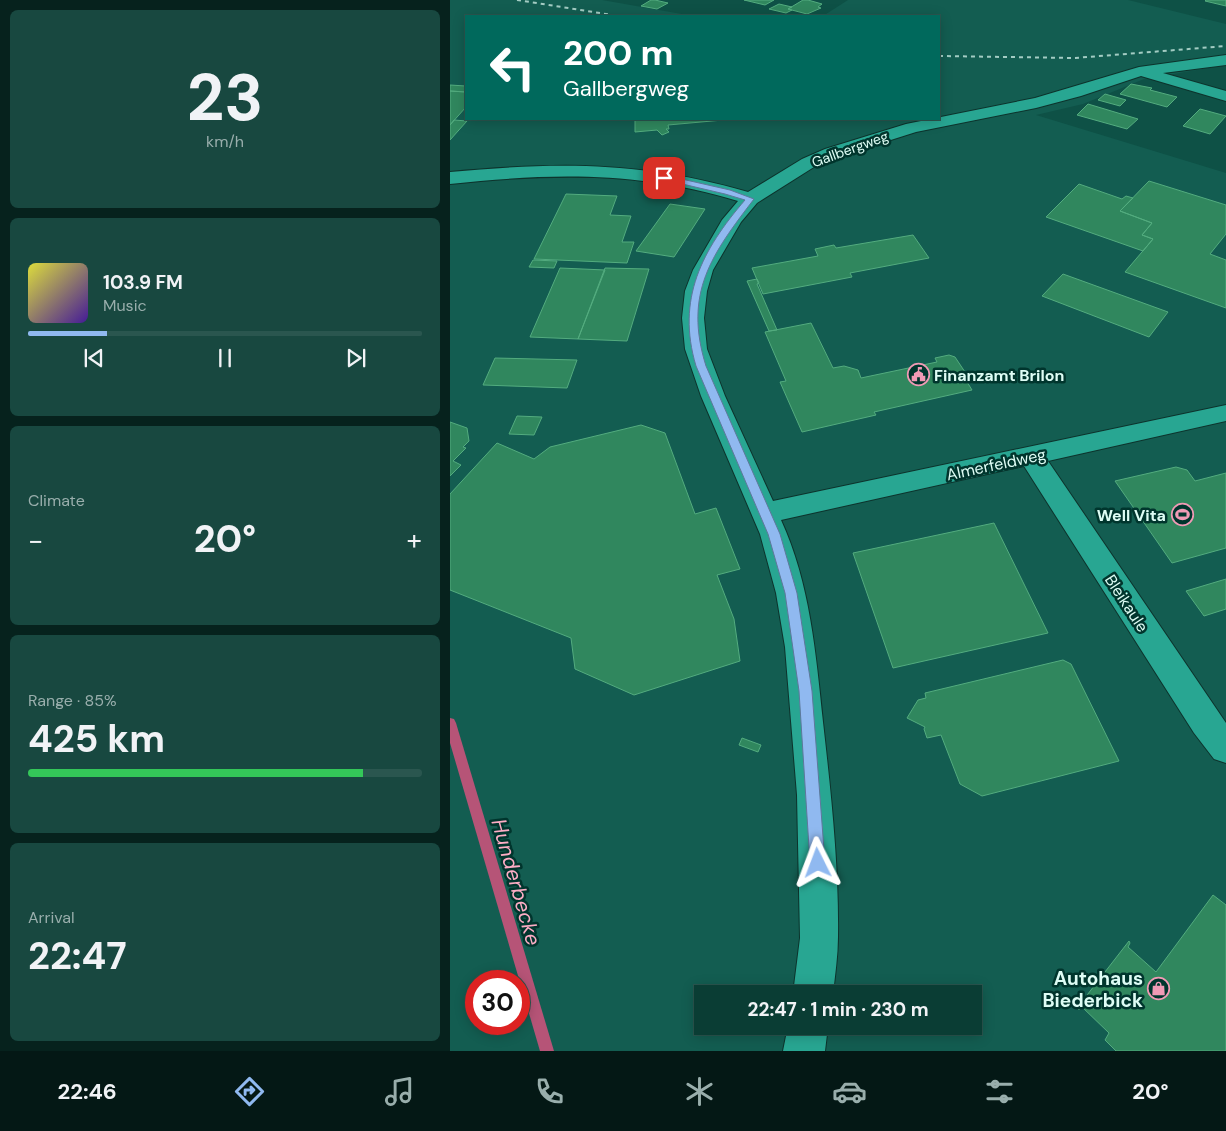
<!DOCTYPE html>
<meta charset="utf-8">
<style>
:root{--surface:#0a3d34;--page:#184840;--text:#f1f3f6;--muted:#99aeac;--line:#2a564f;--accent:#90b9f0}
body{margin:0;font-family:"DM Sans",sans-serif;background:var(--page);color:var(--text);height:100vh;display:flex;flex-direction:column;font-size:19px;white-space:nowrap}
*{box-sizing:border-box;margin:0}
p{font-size:16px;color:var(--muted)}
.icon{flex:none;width:28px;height:28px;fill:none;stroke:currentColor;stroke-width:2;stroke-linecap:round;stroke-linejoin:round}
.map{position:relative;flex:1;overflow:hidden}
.drawer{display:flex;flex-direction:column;gap:10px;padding:10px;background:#06221d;width:450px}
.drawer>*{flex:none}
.hud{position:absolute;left:15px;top:15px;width:475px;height:105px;border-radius:0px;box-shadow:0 2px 12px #0003,0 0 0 1px var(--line);background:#00695c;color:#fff;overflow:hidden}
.speed{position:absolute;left:15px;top:970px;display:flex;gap:10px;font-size:25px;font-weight:700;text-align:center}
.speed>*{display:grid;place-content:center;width:65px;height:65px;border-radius:50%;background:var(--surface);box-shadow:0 2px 12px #0003,0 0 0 1px var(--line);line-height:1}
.speed .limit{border:8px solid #d22;background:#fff;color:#111}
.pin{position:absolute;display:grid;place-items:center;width:42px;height:42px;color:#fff;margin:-21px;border-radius:10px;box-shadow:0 2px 8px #0006}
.me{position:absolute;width:55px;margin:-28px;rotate:357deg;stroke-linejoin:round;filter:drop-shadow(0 0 4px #0008)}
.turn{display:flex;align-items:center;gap:18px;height:105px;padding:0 15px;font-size:22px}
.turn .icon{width:65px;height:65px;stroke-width:2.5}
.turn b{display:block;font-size:35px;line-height:42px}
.big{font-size:38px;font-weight:700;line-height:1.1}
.drawer .widget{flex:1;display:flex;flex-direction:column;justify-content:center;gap:8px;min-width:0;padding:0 18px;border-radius:8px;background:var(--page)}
.drawer .dial{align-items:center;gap:0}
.dial b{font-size:65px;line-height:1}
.song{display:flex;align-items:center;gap:15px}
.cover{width:60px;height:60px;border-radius:8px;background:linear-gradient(135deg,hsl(60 70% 55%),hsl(260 70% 35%))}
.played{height:5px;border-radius:2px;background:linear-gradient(90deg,var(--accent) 20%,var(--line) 20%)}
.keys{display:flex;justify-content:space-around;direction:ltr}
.heat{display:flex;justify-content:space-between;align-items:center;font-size:28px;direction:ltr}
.charge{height:8px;border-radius:4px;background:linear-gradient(90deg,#34c759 85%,var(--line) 0)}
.trip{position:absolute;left:244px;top:985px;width:288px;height:50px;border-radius:0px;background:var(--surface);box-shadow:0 2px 12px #0003,0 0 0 1px var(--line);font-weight:700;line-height:50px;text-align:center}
.tab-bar{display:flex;height:80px;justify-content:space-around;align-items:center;background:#041815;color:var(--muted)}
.tab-bar .icon{width:35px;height:35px}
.tab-bar .selected{color:var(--accent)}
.tab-bar b{font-size:22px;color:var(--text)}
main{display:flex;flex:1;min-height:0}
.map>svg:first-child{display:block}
</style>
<main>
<section class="drawer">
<div class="widget dial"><b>23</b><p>km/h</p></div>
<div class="widget">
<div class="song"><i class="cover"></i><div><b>103.9 FM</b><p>Music</p></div></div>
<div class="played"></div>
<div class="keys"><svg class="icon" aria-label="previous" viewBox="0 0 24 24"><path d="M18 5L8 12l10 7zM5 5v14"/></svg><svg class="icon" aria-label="pause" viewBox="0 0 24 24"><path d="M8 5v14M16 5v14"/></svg><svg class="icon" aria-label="next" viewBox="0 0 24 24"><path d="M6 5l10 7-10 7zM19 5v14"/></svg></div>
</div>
<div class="widget"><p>Climate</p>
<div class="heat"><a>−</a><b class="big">20°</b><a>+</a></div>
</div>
<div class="widget"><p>Range · 85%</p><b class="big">425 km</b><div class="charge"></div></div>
<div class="widget"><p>Arrival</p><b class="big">22:47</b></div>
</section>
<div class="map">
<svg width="776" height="1051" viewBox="0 0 776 1051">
<rect width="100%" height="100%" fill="#0e5146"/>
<path fill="#135d51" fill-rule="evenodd" d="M0 0H152L243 16H16V119H489V16H373L398 0H678L776 24V65L694 79 633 104 586 115 776 173V1051H0ZM26 981H69V1024H26ZM252 994H522V1026H252Z"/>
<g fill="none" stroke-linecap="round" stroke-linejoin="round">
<path fill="#b65477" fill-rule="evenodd" d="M0 718 4 719 6 723 104 1051H90L0 743Z"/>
</g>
<path fill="#30875e" stroke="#53ac7f" d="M201 0H205L218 3 207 9 191 6Z
M294 0H324L315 5Z
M353 0H358L372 4 368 7 371 8 357 14 338 9Z
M756 0H776V6L755 1Z
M329 4 342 7 338 9 342 10 336 13 319 9Z
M681 84 702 88 700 90 727 97 717 107 670 94Z
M0 85 16 86V92L0 91Z
M0 91 16 92V107L0 125Z
M655 94 676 100 670 106 648 100Z
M638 104 688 119 677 129 627 115Z
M750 109 776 116 760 134 733 126Z
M185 119H284L218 125 219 129H216L219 132 212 135 207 130 185 132Z
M4 120 17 121 0 140V125Z
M699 181 776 205V234L760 254 776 260V308L675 272 703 239 692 235 702 223 670 211Z
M629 184 672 199 676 196 683 198 670 211 702 223 692 235 703 239 693 251 596 217Z
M116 194 167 196 160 215 181 216 172 242H184L177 263 84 259Z
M220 204 255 209 224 257 186 251Z
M463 235 479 258 400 273 402 277 313 294 302 268 368 256 365 249 384 245 386 248Z
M83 260 107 261 104 268 79 267Z
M110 268 155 270 128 339 80 337Z
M155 268 199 269 177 341 128 339Z
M613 274 718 312 699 337 592 296Z
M307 279 309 283 307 284 327 330 319 331 297 281Z
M361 323 383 368 394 366 408 370 411 378 487 362 485 358 499 355 505 357 515 372H511L522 390 424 412 426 415 352 432 330 382 336 381 315 332Z
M45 358 127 360 117 388 33 385Z
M67 416 92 417 84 435 59 434Z
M0 422 17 428 19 441 13 447 16 448 3 461 11 465 0 476Z
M191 425 215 433 245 514 266 508 290 569 267 575 284 619 290 661 184 695 125 669 121 638 0 590V494L47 443 84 459 100 447Z
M726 467 737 470 745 481 776 473V548L722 563 665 481Z
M544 523 598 633 443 668 403 553Z
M776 579V609L754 616 736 591Z
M613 660 621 664 669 761 532 796 510 784 491 735 477 738 474 729 475 727 457 718 468 700 476 698 475 693Z
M292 738 311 745 308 752 289 745Z
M763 895 776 905V1051H666L655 1040 659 1033 631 1006 629 1010 627 1008 679 941 680 943 678 947 706 972Z"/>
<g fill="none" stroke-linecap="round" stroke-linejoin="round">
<defs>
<path id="street" d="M776 55V65L713 73 776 91V101L691 76 631 96 586 108 466 132 387 157 364 167 307 203 291 222 263 270 257 291 254 318 257 349 275 396 323 501 776 405V421L598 461 776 723V763L764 759 744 733 574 466 331 520C360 583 366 654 373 722 381 793 389 866 388 937 388 956 385 975 383 994H343L350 938 347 795 335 647 326 593 310 534 251 396 235 349 232 318 235 291 243 270 272 220 288 201C188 171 102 173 0 184V172C108 162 192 161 298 192L352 159 375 149 456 124 585 98 689 67Z
M338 1026H378L375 1051H333Z"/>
</defs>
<use href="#street" stroke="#0d332c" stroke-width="2"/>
<use href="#street" fill="#28a692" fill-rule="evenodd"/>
<path stroke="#a3ccc3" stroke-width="2" stroke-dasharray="4 4" stroke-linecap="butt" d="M67 0 169 16
M489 56 625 58 776 46"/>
</g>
<path fill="#90b9f0" stroke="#5e789c" d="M214 175 280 190 304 199C262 254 233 293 256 366L330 534 347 593 362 691 375 863 373 868 368 871 362 868 360 863 349 691 335 593 318 534 246 366C226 299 252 250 295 200L275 194 211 179 210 178Z"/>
<defs>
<symbol id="civic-ring" viewBox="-11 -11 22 22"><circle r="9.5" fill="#00352d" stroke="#f09ab5" stroke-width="1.5"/><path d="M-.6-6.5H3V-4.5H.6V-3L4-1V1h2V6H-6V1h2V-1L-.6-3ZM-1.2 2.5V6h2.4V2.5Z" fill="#f09ab5"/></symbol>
<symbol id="stadium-ring" viewBox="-11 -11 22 22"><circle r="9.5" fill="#00352d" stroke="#f09ab5" stroke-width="1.5"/><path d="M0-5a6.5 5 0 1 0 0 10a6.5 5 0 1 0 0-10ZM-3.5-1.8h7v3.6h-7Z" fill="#f09ab5"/></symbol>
<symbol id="shop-ring" viewBox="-11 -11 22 22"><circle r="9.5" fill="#00352d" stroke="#f09ab5" stroke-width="1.5"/><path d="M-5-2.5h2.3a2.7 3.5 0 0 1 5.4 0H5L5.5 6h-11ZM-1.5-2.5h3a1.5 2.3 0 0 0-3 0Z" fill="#f09ab5"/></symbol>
</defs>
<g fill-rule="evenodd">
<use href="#civic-ring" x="456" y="362" width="25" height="25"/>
<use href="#stadium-ring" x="720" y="502" width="25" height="25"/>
<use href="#shop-ring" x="696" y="976" width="25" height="25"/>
</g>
<g text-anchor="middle" stroke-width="5" stroke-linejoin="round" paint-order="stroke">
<g font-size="14" fill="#defdf5" stroke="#00352d">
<text transform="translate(400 149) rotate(-20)" y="5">Gallbergweg</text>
</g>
<g font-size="16" font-weight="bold" fill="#defdf5" stroke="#00352d" text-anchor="start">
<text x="484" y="381">Finanzamt Brilon</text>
<text x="716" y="521" text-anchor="end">Well Vita</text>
</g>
<g font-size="16" fill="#defdf5" stroke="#00352d">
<text transform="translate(546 464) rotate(-12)" y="6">Almerfeldweg</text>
<text transform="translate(677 603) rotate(57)" y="6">Bleikaule</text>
</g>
<g font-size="19" font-weight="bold" fill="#defdf5" stroke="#00352d" text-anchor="end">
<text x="693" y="985">Autohaus<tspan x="693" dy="22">Biederbick</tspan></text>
</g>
<g font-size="21" font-style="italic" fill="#fcadc5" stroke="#00352d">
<text transform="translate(66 882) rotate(74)" y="7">Hunderbecke</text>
</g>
</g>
</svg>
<div class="speed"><div class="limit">30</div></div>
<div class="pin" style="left:214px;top:178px;background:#d93025"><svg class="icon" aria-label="arrive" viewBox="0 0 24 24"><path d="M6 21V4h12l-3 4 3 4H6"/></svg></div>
<svg class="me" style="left:368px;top:863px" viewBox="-20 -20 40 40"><path d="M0-17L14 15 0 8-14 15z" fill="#90b9f0" stroke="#fff" stroke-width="4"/></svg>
<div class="trip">22:47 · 1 min · 230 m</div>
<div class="hud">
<div class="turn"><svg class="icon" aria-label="left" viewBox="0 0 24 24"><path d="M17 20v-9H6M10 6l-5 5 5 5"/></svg><div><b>200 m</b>Gallbergweg</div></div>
</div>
</div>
</main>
<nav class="tab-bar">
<b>22:46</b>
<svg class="icon selected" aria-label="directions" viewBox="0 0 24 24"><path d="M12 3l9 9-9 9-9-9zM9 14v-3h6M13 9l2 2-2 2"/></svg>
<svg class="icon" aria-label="music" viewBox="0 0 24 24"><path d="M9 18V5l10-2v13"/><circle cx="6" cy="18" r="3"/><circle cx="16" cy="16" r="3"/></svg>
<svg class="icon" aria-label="phone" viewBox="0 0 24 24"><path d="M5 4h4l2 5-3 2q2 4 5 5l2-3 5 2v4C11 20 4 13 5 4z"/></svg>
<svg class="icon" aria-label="climate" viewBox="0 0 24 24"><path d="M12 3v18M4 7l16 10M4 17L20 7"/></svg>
<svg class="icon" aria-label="car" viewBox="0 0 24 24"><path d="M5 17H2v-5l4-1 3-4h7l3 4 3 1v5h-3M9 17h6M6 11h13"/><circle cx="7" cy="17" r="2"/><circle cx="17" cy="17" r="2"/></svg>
<svg class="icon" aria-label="filters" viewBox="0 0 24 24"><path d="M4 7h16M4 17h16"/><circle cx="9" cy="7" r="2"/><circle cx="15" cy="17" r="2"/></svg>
<b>20°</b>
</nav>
